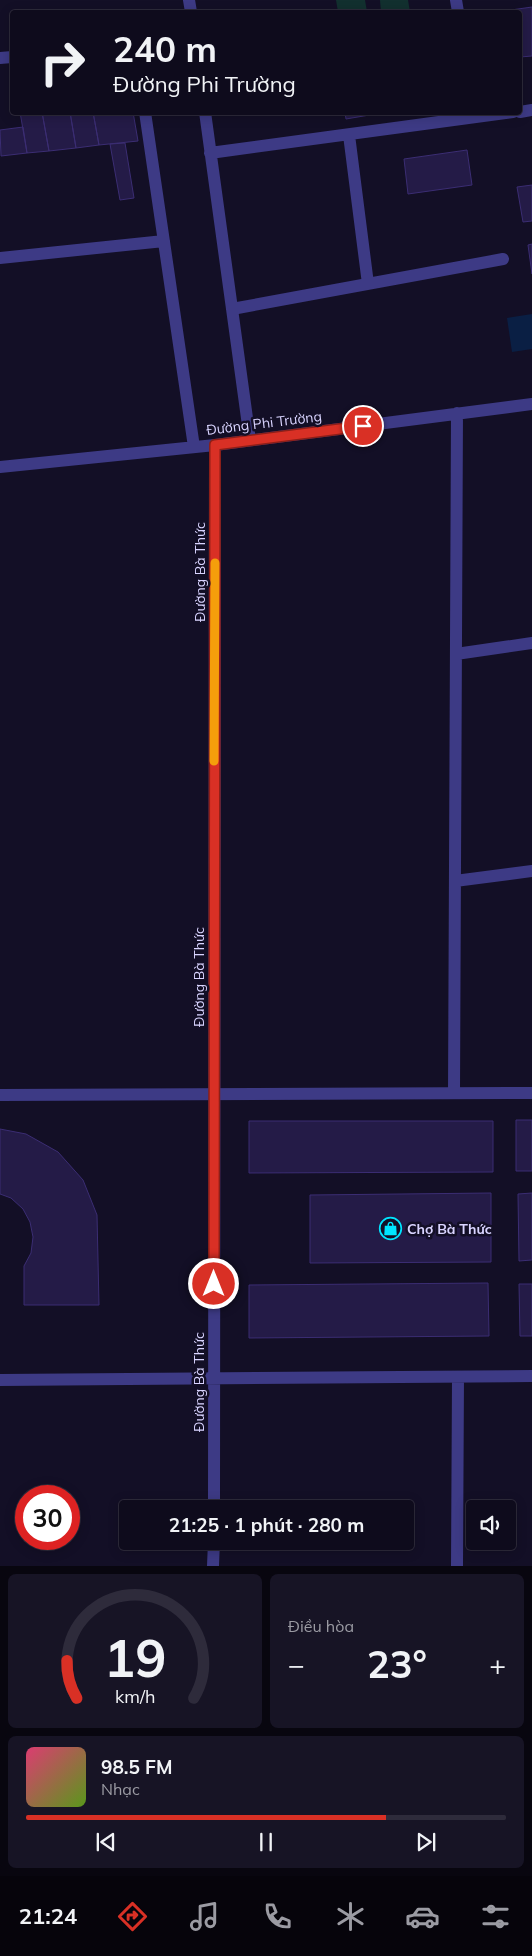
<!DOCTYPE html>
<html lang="vi">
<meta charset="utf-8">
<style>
:root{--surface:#0e0b1c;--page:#171425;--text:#f1f3f6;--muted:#9b9ba3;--line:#2e2b3b;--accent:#d93025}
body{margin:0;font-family:Mulish,sans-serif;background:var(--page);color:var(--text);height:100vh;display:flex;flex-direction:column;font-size:19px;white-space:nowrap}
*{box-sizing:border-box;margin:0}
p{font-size:16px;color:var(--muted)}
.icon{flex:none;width:28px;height:28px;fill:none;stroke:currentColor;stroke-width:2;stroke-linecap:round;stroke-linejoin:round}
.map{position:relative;height:1566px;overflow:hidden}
.details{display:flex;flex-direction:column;gap:8px;padding:8px;background:#08060f;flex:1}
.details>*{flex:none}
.hud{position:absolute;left:10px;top:10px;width:512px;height:105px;border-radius:5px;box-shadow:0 2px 12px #0003,0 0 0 1px var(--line);background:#0e0b1c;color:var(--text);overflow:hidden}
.tools{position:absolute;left:466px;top:1500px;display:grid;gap:10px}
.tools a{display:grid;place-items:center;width:50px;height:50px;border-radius:5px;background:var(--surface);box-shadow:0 2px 12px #0003,0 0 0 1px var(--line);font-size:25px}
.speed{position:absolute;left:15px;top:1485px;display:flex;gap:10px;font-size:25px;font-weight:700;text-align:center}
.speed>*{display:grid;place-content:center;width:65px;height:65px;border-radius:50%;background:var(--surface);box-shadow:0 2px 12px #0003,0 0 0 1px var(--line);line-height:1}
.speed .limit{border:8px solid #d22;background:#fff;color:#111}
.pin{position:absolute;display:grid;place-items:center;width:42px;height:42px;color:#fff;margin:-21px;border:2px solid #fff;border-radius:50%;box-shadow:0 1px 5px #0007}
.me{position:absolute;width:55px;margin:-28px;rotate:0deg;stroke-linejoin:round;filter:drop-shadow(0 0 4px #0008)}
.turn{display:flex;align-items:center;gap:18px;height:105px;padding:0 20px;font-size:22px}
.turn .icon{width:65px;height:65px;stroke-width:2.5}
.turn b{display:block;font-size:35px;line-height:42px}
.big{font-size:38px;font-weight:700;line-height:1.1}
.details .card{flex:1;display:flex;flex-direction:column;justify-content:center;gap:8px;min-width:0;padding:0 18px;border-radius:8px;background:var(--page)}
.details .dial{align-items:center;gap:0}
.dial svg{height:130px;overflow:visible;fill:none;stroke:var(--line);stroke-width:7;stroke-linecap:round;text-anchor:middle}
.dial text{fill:var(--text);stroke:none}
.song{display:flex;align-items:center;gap:15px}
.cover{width:60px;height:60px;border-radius:8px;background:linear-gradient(135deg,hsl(340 70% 55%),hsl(90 70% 35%))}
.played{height:5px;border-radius:2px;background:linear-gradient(90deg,var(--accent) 75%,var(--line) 75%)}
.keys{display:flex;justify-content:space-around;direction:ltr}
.heat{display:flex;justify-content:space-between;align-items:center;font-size:28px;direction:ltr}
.details .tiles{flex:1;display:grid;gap:8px;grid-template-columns:1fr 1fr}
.card:last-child{grid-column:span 2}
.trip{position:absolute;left:119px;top:1500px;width:295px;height:50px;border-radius:5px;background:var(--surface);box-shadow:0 2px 12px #0003,0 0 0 1px var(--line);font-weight:700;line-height:50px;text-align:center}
.menu{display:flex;height:80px;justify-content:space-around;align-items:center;background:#06040b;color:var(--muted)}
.menu .icon{width:35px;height:35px}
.menu .selected{color:var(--accent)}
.menu b{font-size:22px;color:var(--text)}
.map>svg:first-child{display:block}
</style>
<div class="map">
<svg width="532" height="1566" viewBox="0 0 532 1566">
<rect width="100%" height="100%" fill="#130f26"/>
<path fill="#12302f" d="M336 0H365L367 12H338Z
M380 0H408L410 12H381Z"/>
<path fill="#0a1f44" d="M532 314V349L512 352 507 318Z"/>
<path fill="#241b47" stroke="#3b2d73" d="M532 7V56L520 57V12H497Z
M20 112H42L49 151 27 153Z
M42 112H70L76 148 49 151Z
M70 112H93L99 145 76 148Z
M93 112H133L138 141 99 145Z
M345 112H387L346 119Z
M23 127 27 153 1 156 0 130Z
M125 143 134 198 120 200 110 144Z
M467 150 472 185 408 194 404 159Z
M532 185V221L523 222 517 187Z
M532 244V274L528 245Z
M516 1120H532V1171H516Z
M249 1121H493V1172L249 1173Z
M0 1129 26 1134 58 1152 83 1180 97 1215 99 1305H24V1266L31 1253 33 1237 30 1222 23 1209 11 1198 0 1194Z
M491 1193V1262L310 1263V1195Z
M532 1193V1260L519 1261 518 1194Z
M488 1283 489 1336 249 1338V1285Z
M519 1284H532V1336H520Z"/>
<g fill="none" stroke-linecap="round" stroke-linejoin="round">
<path stroke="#3d3a85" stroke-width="12" d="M189 0 191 12
M456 0 458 12
M0 58 12 57
M145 112 194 447
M205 112 250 440
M520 112 532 110
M349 135 368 284
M210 153 513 112
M0 258 164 241
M232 309 503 259
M0 467 215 445 532 404
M456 654 532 643
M455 881 532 871
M454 1093 457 413
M0 1095 532 1093
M0 1380 532 1376
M214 1509 215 445
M213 1566 214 1541
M457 1566 458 1378"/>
</g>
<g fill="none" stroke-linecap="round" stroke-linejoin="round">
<defs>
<path id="route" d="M214 1284 215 445 363 426"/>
</defs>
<use href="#route" stroke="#8d1f18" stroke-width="12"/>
<use href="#route" stroke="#d93025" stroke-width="9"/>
<path stroke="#f59e0b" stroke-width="9" d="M214 761 215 563"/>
</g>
<defs>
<symbol id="shop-ring" viewBox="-11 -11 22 22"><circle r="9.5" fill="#130f26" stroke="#00e5ff" stroke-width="1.5"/><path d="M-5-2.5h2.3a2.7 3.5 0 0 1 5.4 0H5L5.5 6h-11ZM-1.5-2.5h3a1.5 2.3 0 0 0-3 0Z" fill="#00e5ff"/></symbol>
</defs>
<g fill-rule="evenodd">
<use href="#shop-ring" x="378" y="1216" width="25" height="25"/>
</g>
<g text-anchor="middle" stroke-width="5" stroke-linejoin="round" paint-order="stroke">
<g font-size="14" fill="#d9d4ff" stroke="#130f26">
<text transform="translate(264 423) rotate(-7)" y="5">Đường Phi Trường</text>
<text transform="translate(200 572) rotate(-90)" y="5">Đường Bà Thức</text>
<text transform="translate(199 977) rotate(-90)" y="5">Đường Bà Thức</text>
<text transform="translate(199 1382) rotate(-90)" y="5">Đường Bà Thức</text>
</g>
<g font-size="14" font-weight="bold" fill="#d9d4ff" stroke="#130f26" text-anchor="start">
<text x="407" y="1234">Chợ Bà Thức</text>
</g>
</g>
</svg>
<div class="tools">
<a><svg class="icon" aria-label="sound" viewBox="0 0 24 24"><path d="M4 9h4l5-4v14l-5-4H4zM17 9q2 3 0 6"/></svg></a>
</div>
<div class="speed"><div class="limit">30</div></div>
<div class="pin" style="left:363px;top:426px;background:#d93025"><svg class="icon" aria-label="arrive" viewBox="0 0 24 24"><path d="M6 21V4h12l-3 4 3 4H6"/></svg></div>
<svg class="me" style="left:214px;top:1284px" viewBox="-20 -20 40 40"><circle r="17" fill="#d93025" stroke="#fff" stroke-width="3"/><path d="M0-11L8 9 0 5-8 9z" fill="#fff"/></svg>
<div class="trip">21:25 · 1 phút · 280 m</div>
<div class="hud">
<div class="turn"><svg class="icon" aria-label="right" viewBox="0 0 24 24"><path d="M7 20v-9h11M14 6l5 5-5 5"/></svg><div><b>240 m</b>Đường Phi Trường</div></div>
</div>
</div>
<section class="details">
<div class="tiles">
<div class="card dial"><svg viewBox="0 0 100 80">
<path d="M14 69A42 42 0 1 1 86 69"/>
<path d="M14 69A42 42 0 0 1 8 46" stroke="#d93025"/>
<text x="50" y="56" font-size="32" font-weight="700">19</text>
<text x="50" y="72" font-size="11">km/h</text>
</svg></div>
<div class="card"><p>Điều hòa</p>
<div class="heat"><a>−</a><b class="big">23°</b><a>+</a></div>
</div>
<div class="card">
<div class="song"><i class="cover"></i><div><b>98.5 FM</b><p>Nhạc</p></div></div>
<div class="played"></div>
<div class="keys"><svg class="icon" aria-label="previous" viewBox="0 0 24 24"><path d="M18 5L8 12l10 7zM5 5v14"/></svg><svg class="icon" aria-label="pause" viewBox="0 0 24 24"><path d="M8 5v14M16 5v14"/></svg><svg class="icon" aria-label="next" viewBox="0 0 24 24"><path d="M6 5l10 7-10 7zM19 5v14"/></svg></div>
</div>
</div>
</section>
<nav class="menu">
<b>21:24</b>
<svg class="icon selected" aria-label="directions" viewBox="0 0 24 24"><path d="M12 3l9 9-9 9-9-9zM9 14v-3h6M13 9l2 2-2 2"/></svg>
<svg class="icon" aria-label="music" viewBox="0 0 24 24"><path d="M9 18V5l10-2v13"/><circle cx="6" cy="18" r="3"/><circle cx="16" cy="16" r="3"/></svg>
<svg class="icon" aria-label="phone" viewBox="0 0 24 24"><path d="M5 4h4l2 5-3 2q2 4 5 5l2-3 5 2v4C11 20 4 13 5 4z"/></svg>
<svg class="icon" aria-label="climate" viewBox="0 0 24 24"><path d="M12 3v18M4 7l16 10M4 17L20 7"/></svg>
<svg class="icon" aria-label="car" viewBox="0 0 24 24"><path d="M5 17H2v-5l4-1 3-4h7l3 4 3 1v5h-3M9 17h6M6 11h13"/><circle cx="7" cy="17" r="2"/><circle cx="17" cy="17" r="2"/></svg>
<svg class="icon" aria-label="filters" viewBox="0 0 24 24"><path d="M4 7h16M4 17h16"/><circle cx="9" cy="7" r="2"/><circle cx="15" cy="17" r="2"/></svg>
</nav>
